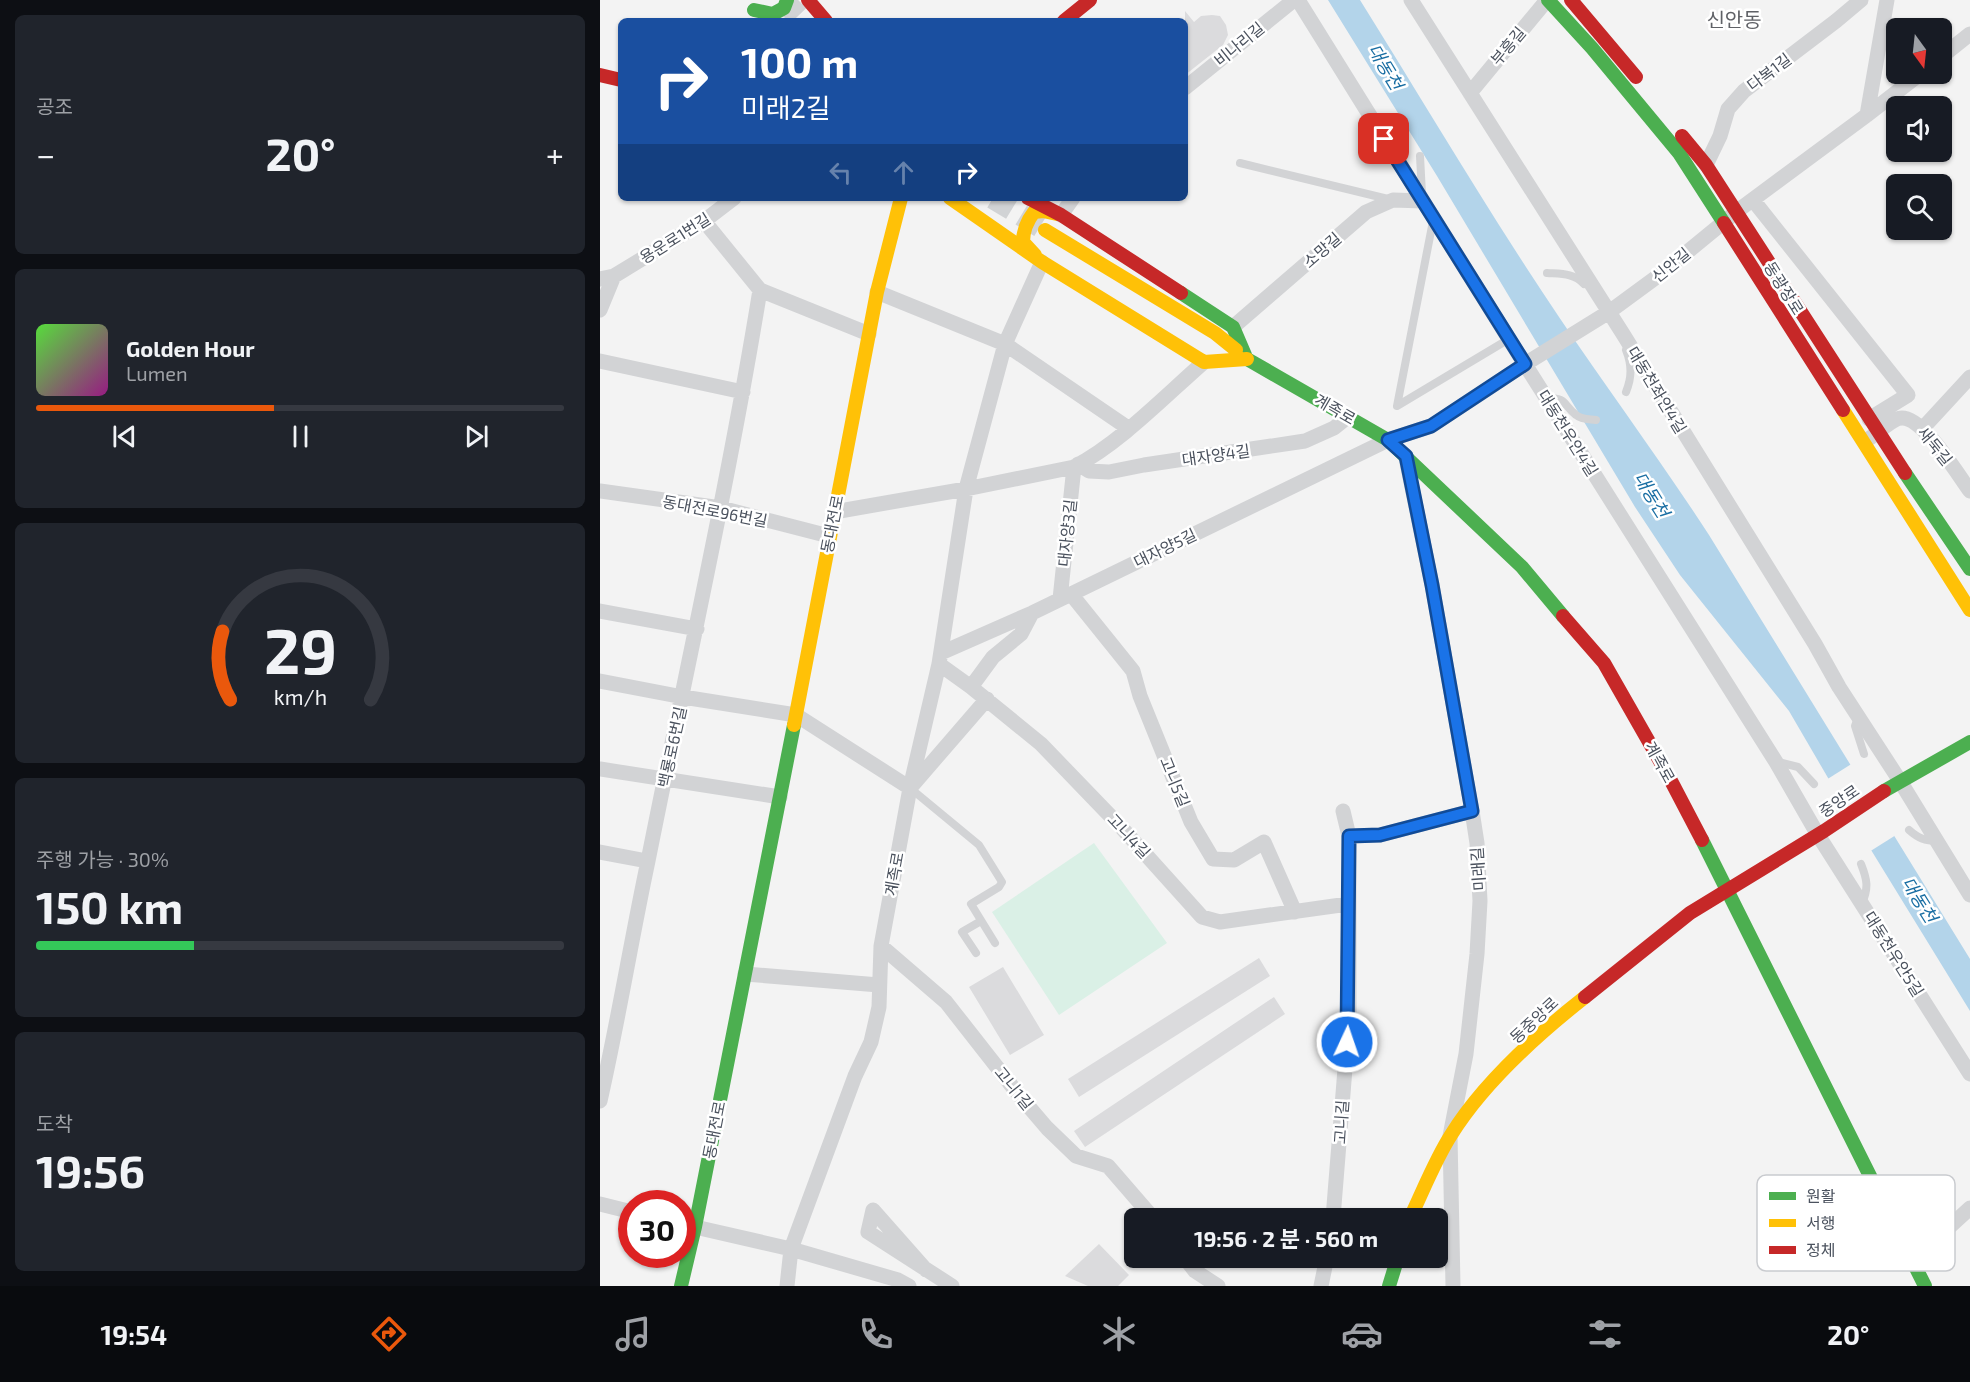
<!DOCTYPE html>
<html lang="ko">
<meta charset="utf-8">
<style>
:root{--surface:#171b24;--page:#20242c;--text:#f1f3f6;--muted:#9ea1a6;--line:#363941;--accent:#ea580c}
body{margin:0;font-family:"Exo 2","Noto Sans KR",sans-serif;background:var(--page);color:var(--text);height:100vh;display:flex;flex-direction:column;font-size:22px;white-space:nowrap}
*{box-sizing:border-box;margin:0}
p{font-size:20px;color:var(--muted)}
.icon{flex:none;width:33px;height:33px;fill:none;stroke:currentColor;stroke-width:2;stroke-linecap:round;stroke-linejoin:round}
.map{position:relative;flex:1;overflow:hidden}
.sheet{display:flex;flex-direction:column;gap:15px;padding:15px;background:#0d0f14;width:600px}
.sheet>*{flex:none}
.guide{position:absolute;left:18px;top:18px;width:570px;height:183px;border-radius:9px;box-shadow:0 2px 4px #0004;background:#1a4fa0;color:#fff;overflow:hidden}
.needle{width:39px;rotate:165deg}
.tools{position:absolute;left:1286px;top:18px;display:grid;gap:12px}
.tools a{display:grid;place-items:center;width:66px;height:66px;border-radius:9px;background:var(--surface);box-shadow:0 2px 4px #0004;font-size:30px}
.speed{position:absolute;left:18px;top:1190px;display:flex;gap:12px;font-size:30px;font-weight:700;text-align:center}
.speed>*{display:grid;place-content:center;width:78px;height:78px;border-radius:50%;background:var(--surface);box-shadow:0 2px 4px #0004;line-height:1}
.speed .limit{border:9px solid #d22;background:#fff;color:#111}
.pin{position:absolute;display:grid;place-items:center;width:51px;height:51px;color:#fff;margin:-26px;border-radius:12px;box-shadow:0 3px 9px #0006}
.me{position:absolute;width:66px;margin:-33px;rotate:3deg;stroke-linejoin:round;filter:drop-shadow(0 0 4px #0008)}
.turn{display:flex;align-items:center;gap:21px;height:126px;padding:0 24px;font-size:27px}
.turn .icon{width:78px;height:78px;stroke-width:2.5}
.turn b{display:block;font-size:42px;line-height:51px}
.lanes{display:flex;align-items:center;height:57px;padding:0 24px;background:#0003;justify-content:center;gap:30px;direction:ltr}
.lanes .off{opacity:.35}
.big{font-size:45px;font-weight:700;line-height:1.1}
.sheet .tile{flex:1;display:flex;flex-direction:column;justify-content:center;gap:9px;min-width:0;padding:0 21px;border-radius:9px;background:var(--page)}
.sheet .dial{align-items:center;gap:0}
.dial svg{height:156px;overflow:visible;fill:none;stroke:var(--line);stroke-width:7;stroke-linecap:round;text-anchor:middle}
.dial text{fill:var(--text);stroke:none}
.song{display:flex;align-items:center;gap:18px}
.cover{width:72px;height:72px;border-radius:9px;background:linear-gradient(135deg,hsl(110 70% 55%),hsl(310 70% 35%))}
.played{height:6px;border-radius:3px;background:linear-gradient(90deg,var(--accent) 45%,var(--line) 45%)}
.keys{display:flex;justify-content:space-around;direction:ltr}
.heat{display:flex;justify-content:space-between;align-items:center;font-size:33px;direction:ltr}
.charge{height:9px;border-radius:4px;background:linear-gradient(90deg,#34c759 30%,var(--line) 0)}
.trip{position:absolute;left:524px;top:1208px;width:324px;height:60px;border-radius:9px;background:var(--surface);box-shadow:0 2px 4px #0004;font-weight:700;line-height:60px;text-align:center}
.tab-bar{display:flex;height:96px;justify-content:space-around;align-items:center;background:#090b0e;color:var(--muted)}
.tab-bar .icon{width:42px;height:42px}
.tab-bar .active{color:var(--accent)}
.tab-bar b{font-size:27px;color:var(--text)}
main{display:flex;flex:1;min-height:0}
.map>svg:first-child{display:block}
</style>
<main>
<section class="sheet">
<div class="tile"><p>공조</p>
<div class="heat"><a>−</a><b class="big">20°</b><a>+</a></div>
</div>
<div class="tile">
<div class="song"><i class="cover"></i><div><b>Golden Hour</b><p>Lumen</p></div></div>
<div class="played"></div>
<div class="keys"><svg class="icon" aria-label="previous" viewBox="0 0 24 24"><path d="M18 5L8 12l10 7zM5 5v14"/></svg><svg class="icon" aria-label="pause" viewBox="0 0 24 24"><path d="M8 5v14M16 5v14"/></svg><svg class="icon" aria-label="next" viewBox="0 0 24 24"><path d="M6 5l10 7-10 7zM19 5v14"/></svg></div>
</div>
<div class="tile dial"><svg viewBox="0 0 100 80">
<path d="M14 69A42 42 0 1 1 86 69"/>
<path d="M14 69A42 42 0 0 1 10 34" stroke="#ea580c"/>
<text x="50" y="56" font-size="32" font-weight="700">29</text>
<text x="50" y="72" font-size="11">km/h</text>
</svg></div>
<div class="tile"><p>주행 가능 · 30%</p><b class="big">150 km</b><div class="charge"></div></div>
<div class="tile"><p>도착</p><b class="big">19:56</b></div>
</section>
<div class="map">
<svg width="1370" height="1286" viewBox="0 0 1370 1286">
<rect width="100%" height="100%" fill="#f3f3f3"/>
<path fill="#daf0e6" d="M494 843 567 943 459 1015 392 912Z"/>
<path fill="#b3d4ea" d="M728 0H760C826 106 889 213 959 317 1008 390 1061 461 1109 535L1370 959V1011L1252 819 1189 711 1080 575 1035 507 837 176Z"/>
<path fill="#f3f3f3" d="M1253 763 1296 835 1269 852 1226 780Z"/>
<path fill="#dbdbdd" d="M585 11 594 22 601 16 612 15 620 16 626 25 628 35 623 45 585 75Z
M659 958 670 976 479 1097 468 1079Z
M403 967 444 1035 410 1055 369 987Z
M674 997 685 1014 485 1147 474 1131Z
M499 1244 529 1275 518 1286H488L465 1276Z"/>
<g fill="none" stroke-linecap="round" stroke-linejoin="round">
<path stroke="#d1d3d5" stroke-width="22" stroke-dasharray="22 11" stroke-linecap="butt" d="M183 0 203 21
M393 198 444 229"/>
<path stroke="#d2d3d5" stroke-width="8" d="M820 156 822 194
M640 163 788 199
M833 221 797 406 909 339
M947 273C961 274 974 273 984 284
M1026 392C1032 377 1032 365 1026 350
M946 398C968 398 962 404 976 415 982 420 989 419 996 420
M1258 718 1255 726 1264 754
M1178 762 1198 767 1214 784
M310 788 379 845 402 882 399 887 371 904 395 943
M1309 830C1318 838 1325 841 1337 841
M1261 864C1267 879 1269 888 1262 903
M376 953 362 932 381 921"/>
<path stroke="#d2d3d5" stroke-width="15" d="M698 0 909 339 1176 762 1218 835 1370 1074
M811 0 1023 334 1215 644 1239 687 1300 781 1370 895
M1341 57 1370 34
M585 88 694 0
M870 93 947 0
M1267 115 1287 0
M1106 165 1120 136 1128 109 1144 91 1236 21 1261 0
M1153 200 1308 395 1269 419
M461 215 473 198
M104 221 160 290 269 334
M0 279 14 276 104 221 134 198
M277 292 405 344 528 428
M0 310 14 276
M633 327 766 212 793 200 823 201
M0 361 143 392
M1323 428 1370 377
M1270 438C1279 432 1288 423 1297 419 1319 409 1358 475 1370 491
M806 458 832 585 872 811 877 843 880 901 877 954 866 1054 850 1136 853 1286
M478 464 489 471 509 472 544 465 705 441 734 428 749 416
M0 491 121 508 229 536
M234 512 366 489 474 467C520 443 565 396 604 362
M471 594 533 671 540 696 591 822 613 859 634 860 664 842 695 912
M460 599 474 467
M0 611 97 629
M341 653 432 613 788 440 831 426 925 364 1009 312 1058 276 1136 212 1267 115 1320 74
M339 664 371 687 441 744 521 827 602 917 620 922 748 904
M0 681 83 697 196 715 310 788 387 699
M371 687 393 657 421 634 432 613
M0 769 180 797
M749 836 780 835 872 811
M0 852 47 861
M281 946 346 1002 418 1094 447 1128 476 1156 508 1166 553 1218
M145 974 279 985
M0 1101C18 1022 31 941 48 861 86 670 129 481 160 290
M0 1204 32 1212
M733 1218 749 1019V836L743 811
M82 1224 191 1249 298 1280 309 1286
M584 1257 595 1271 618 1286
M1311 1262 1370 1208
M326 1270 273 1210 268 1232 352 1286
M187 1286 191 1249 255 1076 271 1042 279 1007 281 946 310 788 339 664 366 489 405 344 442 262
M721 1286 727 1257"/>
<path stroke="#4caf50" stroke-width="14" d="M948 0 992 48 1079 153 1124 223
M154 10 173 14 184 8 187 0
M581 293 633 327 645 355
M636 350 647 359 788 440 922 567 963 616
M1305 473 1370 569
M1284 791 1370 742
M1102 840 1325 1286
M81 1286 95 1227 194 725
M789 1286 798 1257"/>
<path stroke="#ffc107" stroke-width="14" d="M350 198 442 262 604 362 647 359
M445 230 615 333 636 350
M435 255 423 242C423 230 427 221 434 212L443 211 457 214
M1243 410 1370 610
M194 725 277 292 301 198
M810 1218C823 1191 835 1160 851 1135 882 1085 938 1034 985 997"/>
<path stroke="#c62828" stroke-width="14" d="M208 0 226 21
M971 0 1036 77
M464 21 490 0
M0 75 21 80
M1082 136 1106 165 1305 473
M428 198 461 215 581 293
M1124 223 1243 410
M963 616 1004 663 1069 777 1102 840
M985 997 1090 913 1224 831 1284 791"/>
</g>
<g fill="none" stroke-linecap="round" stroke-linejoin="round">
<defs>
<path id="route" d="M747 1042 749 836 780 835 872 811 832 585 806 456 788 440 831 426 925 364 784 139"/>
</defs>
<use href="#route" stroke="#114b97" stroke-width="15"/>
<use href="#route" stroke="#1a73e8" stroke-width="10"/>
</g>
<g text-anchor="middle" stroke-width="5" stroke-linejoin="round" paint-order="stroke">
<g font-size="16" fill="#4b525e" stroke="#fff">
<text transform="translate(639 44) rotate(-39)" y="6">비나리길</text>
<text transform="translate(908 46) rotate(-50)" y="6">부흥길</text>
<text transform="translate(1169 72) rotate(-37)" y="6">다복1길</text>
<text transform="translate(75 238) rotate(-32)" y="6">용운로1번길</text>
<text transform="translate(722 250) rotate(-41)" y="6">소망길</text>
<text transform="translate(1071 265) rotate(-39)" y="6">신안길</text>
<text transform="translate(1184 288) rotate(58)" y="6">동광장로</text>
<text transform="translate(1057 390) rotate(59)" y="6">대동천좌안4길</text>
<text transform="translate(735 409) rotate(30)" y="6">계족로</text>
<text transform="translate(968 433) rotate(58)" y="6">대동천우안4길</text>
<text transform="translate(1335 446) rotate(51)" y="6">새둑길</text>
<text transform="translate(616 455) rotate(-8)" y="6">대자양4길</text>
<text transform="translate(115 511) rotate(11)" y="6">동대전로96번길</text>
<text transform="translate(232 524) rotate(-79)" y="6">동대전로</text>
<text transform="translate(467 533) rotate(-84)" y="6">대자양3길</text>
<text transform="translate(565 548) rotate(-26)" y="6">대자양5길</text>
<text transform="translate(72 747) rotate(-78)" y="6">백룡로6번길</text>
<text transform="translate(1060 762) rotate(61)" y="6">계족로</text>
<text transform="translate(575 782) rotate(68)" y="6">고니5길</text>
<text transform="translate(1239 801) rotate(-34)" y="6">중앙로</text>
<text transform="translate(529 836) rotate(47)" y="6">고니4길</text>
<text transform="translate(878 869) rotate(-94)" y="6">미래길</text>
<text transform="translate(294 874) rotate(-80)" y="6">계족로</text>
<text transform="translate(1294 954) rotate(58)" y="6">대동천우안5길</text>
<text transform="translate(934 1020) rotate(-43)" y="6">동중앙로</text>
<text transform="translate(414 1088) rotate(51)" y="6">고니1길</text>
<text transform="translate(741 1122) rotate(-86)" y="6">고니길</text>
<text transform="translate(114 1130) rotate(-79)" y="6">동대전로</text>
</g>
<g font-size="18" font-style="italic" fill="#196ea3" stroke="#fff">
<text transform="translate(785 67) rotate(59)" y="6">대동천</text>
<text transform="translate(1051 495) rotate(58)" y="6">대동천</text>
<text transform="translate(1319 900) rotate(58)" y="6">대동천</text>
</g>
<g font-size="20" fill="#5f6166" stroke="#fff">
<text x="1134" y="27">신안동</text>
</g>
</g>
<rect x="1157" y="1175" width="198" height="96" rx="9" fill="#fff" stroke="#c9cbcf" stroke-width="1.5"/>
<rect x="1169" y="1192" width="27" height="8" fill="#4caf50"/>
<rect x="1169" y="1219" width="27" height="8" fill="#ffc107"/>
<rect x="1169" y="1246" width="27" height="8" fill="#c62828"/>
<g font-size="16" fill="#4b525e">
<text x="1206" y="1202">원활</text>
<text x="1206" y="1229">서행</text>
<text x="1206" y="1256">정체</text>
</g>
</svg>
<div class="tools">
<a><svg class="needle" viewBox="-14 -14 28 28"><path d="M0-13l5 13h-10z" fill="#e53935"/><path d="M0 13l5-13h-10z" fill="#9ea1a6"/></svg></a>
<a><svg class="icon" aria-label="sound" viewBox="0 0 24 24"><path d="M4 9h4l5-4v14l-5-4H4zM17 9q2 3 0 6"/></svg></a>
<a><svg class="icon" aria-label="search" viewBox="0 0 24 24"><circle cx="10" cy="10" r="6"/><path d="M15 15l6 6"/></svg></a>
</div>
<div class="speed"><div class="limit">30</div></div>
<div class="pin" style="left:784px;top:139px;background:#d93025"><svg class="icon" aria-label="arrive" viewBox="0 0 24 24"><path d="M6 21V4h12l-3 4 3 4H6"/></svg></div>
<svg class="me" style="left:747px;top:1042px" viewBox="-20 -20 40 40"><circle r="17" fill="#1a73e8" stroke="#fff" stroke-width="3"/><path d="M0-11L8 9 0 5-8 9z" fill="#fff"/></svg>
<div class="trip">19:56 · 2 분 · 560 m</div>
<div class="guide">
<div class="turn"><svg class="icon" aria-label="right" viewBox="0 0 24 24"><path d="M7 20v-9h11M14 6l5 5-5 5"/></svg><div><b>100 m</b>미래2길</div></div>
<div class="lanes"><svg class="icon off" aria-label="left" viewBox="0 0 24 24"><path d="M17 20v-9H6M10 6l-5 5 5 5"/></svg><svg class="icon off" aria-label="ahead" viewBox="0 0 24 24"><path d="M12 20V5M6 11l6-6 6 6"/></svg><svg class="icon" aria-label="right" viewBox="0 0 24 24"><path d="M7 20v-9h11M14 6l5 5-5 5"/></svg></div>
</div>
</div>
</main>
<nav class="tab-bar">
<b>19:54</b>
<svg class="icon active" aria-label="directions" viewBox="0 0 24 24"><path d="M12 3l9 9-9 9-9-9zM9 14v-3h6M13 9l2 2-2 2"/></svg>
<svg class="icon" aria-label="music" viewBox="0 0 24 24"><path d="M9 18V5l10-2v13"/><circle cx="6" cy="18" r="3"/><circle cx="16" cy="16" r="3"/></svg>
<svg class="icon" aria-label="phone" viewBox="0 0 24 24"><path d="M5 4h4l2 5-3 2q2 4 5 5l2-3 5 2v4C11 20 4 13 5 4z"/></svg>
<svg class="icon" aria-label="climate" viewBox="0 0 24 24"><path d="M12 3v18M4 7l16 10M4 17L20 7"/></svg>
<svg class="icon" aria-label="car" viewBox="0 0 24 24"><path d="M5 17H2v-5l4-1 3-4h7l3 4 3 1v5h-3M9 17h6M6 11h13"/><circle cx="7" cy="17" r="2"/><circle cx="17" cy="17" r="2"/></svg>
<svg class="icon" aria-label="filters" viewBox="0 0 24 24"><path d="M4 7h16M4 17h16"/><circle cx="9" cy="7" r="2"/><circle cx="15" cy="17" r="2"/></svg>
<b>20°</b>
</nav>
